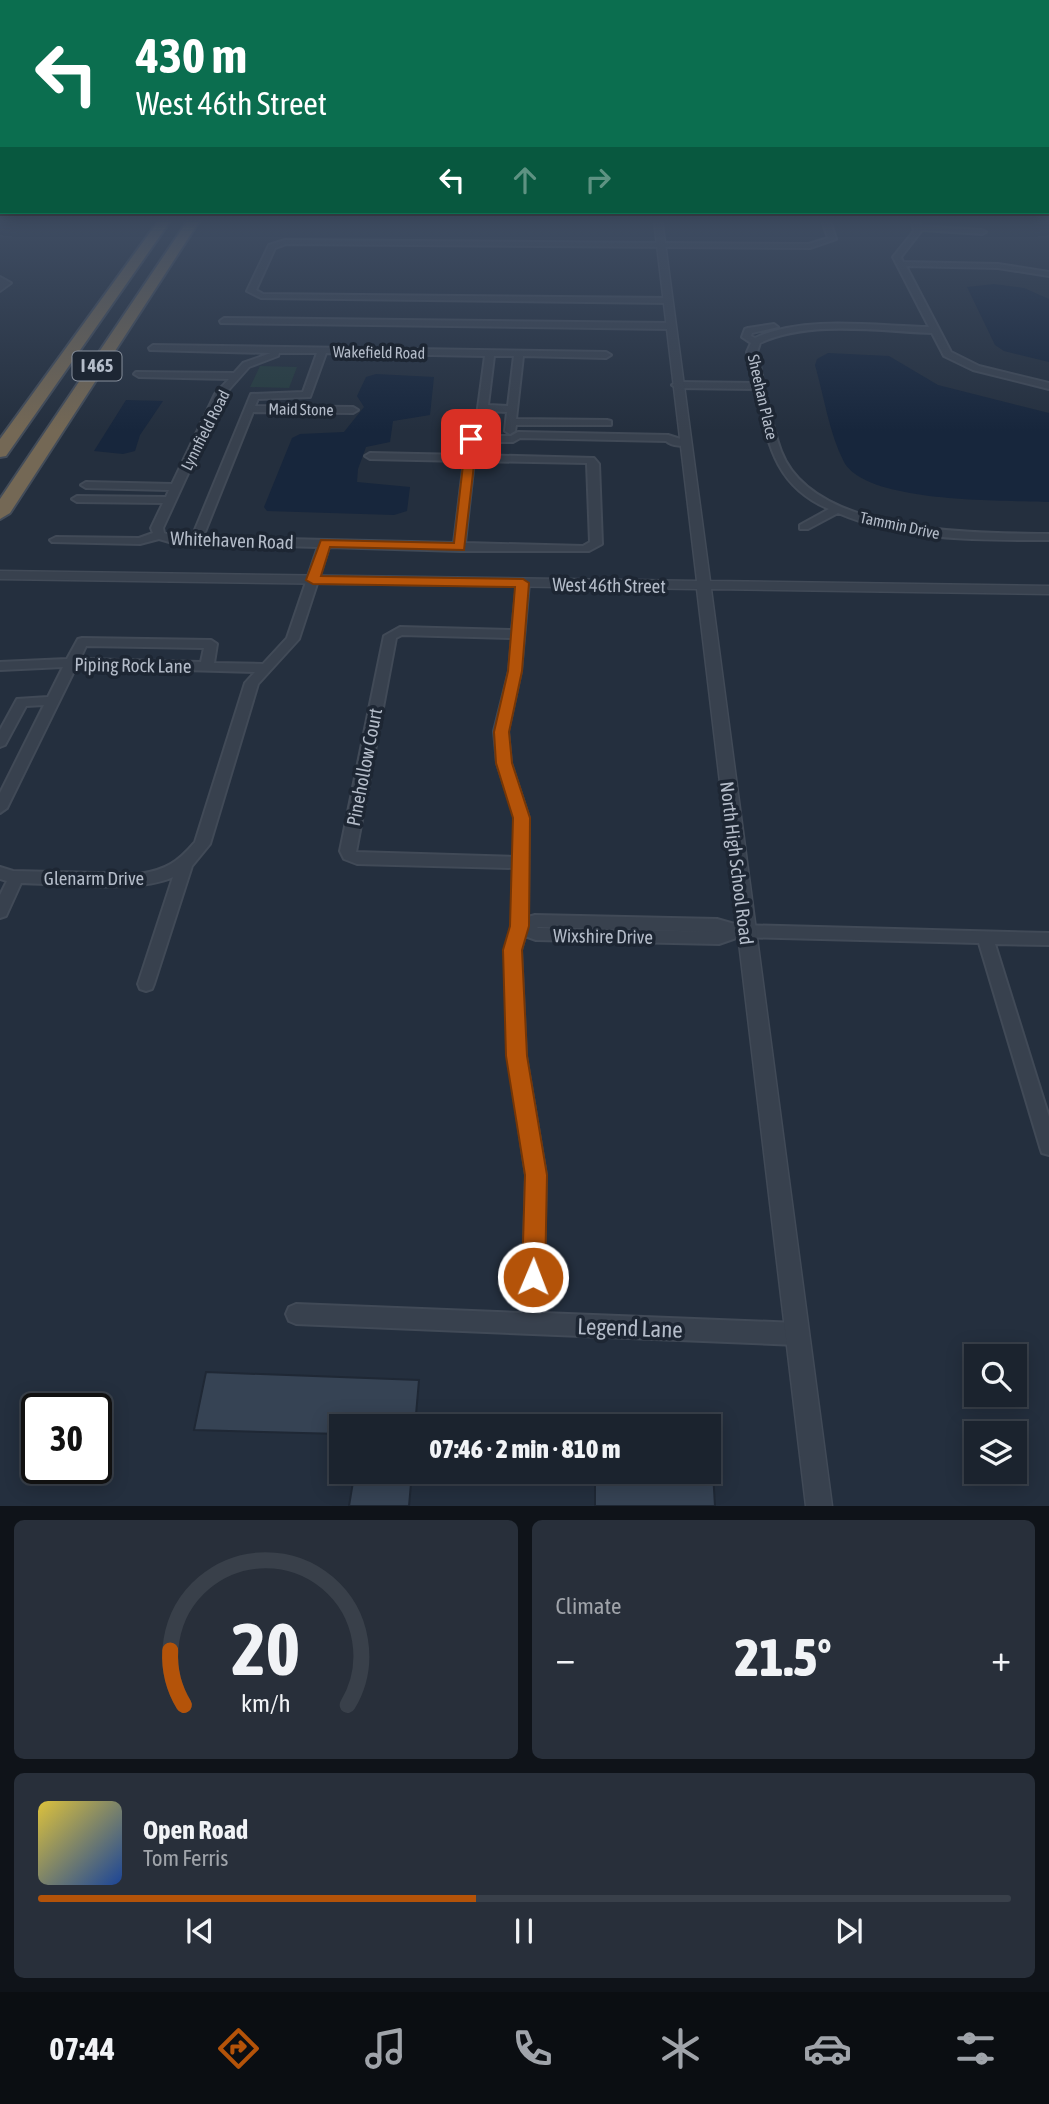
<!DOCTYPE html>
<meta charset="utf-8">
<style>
:root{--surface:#1b232e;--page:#282f3a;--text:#f1f3f6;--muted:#a0a4aa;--line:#39404a;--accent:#b45309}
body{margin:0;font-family:"Asap Condensed",sans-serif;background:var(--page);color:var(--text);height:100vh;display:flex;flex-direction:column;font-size:26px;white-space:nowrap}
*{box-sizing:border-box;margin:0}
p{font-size:23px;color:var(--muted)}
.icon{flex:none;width:38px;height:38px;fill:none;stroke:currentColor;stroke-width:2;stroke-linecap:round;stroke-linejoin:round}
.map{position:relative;height:1506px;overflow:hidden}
.side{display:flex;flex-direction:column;gap:14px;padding:14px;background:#0f1319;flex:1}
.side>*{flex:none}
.guide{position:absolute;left:0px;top:0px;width:1050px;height:214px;box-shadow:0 4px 18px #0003,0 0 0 2px var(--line);background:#0b6e4f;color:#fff;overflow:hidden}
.controls{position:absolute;left:964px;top:1344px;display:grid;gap:14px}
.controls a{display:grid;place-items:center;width:63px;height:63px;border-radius:0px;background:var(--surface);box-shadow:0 4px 18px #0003,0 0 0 2px var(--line);font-size:35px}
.speed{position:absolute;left:21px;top:1393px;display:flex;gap:14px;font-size:35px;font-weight:700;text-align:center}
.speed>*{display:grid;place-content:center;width:91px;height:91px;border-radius:50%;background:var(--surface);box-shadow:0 4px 18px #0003,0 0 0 2px var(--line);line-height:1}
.speed .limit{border:4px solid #111;border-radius:10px;background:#fff;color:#111}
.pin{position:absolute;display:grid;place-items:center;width:60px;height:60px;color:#fff;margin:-30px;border-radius:14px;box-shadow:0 4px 10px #0006}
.me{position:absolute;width:77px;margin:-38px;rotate:1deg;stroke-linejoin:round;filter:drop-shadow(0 0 5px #0008)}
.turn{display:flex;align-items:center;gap:24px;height:147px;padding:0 21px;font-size:32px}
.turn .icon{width:91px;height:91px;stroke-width:2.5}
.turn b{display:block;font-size:49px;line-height:60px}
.lanes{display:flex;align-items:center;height:66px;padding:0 21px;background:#0003;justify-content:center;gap:35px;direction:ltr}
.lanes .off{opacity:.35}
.big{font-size:52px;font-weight:800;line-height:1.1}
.side .card{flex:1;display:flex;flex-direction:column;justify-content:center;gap:10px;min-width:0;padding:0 24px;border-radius:10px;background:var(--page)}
.side .dial{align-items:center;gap:0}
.dial svg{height:182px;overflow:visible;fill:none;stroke:var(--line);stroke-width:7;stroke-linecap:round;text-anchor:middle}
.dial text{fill:var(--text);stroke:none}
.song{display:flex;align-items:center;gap:21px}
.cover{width:84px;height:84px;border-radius:10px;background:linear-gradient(135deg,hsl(50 70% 55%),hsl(220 70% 35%))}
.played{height:7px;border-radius:4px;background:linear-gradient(90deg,var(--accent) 45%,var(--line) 45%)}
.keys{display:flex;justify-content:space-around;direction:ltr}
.heat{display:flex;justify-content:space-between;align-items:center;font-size:38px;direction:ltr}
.side .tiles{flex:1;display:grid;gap:14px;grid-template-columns:1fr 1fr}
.card:last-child{grid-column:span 2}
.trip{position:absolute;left:329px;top:1414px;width:392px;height:70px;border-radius:0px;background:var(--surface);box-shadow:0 4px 18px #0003,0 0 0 2px var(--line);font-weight:800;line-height:70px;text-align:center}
.menu{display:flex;height:112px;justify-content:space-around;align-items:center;background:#0b0e12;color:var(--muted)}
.menu .icon{width:49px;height:49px}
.menu .selected{color:var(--accent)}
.menu b{font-size:32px;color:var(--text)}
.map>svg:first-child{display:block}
</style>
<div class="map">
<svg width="1049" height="1506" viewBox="0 0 1049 1506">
<rect width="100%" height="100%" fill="#242f3e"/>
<path fill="#263c3f" d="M260 366 297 367 289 388 250 387Z"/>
<path fill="#17263c" d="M994 284 1024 288 1049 299V362L1004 351 995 345 967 287Z
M828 353 889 356 938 385 1049 413V502C1006 500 867 504 844 462 829 433 824 396 815 365L817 359Z
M376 374 434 377 430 415 393 421 390 442 366 447 358 469 357 482 410 487 407 511 394 515 267 511 264 507 292 438 300 434 344 432 364 407 357 396 366 377Z
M126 400 163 401 140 435 135 451 123 454 94 451Z"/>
<path fill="#364354" stroke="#1f2835" stroke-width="2" d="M206 1372 419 1380 415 1426H341V1434L194 1430Z
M330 1472H412L409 1506H349L353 1482 330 1480Z
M595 1472H713L715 1506H595Z"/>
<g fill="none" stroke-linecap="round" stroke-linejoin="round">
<defs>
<path id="minor" d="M822 220H830L836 239 810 248 286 244 275 248 256 290 263 294 670 298V302L667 303 261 298 247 291 269 245 285 240 809 244 828 238Z
M911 220H919L920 226 982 230 986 232 982 234 922 230 901 257 903 262 998 264 1049 272V276L998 268 906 266 951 352 979 366 1049 383V389L973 370 944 356 932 333C879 331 808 320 760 343L757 352C764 383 770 421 781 451 813 535 974 533 1049 534V540C979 540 903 541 838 513L808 529H800V525L829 509C773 485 768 441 756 389L677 388 672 385 677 382 755 383 747 352 751 343 742 337 745 329 748 328 774 324 778 327 752 333 751 336 755 338C804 315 875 326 929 327L893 257 914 231Z
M0 277 11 283 0 291Z
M224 318 670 323 674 326 670 329 221 323 220 321Z
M153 345 606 352 611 355 606 358 523 356 516 419 607 420 611 421V425H516L515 431 510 434 505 431 507 412 487 411 485 425 476 423 485 356 326 353 310 397 258 399 255 406 353 407 358 410 353 413 253 412 203 537 454 543 464 461 370 459 365 456 370 453 465 455 468 426 473 423 478 426 477 436H511L518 432 668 435 690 442C684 448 672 446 666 441L520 438 513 442H476L475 455 594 458 599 464 602 544 589 551H459L329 547 299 639 258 684 210 844 192 866 154 984 152 989 146 991 140 989 138 984 173 877C141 893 60 884 21 883L6 916 0 918V895L7 881 0 879V867L13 871 139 874C166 870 178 862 195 842L245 683 255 672 76 667 7 808 0 813V793L44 705 26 706 5 745 0 747V730L17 699 48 697 63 667 0 670V662L67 659 78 639 82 638 211 640 217 644 214 663 263 664 287 638 318 547 173 543 159 539 140 544 52 542 50 540 56 537 139 538 153 533 151 528 163 503 77 502 72 499 77 496 166 497 169 490 86 488 81 485 86 482 172 484 215 394 229 379 139 377 134 374 136 372 234 373 243 363 271 353 150 350 149 348ZM279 353H317L303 392 251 394 192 537H174L164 533 163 528 224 395 249 367 278 356ZM494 356H514L508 406 488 405ZM474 461 587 463 590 542 583 546 465 543ZM86 646 204 648 201 662 80 659Z
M523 579 529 583 521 671 508 731 511 763 529 818 528 917 535 915 717 919 738 925 1049 933V945L995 944 1049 1117V1155L1042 1153 1040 1147 979 943 739 937 719 944 536 940 525 936 521 950 526 1056 546 1175 543 1313 797 1323 805 1327 808 1334 805 1341 797 1345 296 1324 289 1321 286 1314 289 1307 296 1304 522 1313 526 1175 508 1056 505 950 512 926 513 868 357 864 344 859 340 851 384 636 400 627 512 630 517 583ZM402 635 512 638 509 671 494 731 497 763 515 818 514 857 356 852 396 638ZM537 927 719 932 538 928Z"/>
<path id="tertiary" d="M654 220H662L710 581 1049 586V594L711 589 832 1506H806L697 589 0 579V571L697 581Z"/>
<path id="motorway" d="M159 220H171L6 456 0 457V439Z
M188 220H200L10 513 0 519V499Z"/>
</defs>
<use href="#minor" stroke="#414a57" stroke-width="4"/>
<use href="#tertiary" stroke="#414a57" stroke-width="3"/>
<use href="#motorway" stroke="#434c59" stroke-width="4"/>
<use href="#minor" fill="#38414e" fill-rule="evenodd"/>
<use href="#tertiary" fill="#38414e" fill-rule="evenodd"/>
<use href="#motorway" fill="#746855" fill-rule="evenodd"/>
</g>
<linearGradient id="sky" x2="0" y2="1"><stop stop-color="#141a22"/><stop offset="0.51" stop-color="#3f4d63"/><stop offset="1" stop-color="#3f4d63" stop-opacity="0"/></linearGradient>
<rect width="1049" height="431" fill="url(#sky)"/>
<path fill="#b45309" stroke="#753606" stroke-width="2" d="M471 435 477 439 464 550 330 547 321 576 523 579 529 583 522 671 509 732 512 763 530 818 529 926 522 950 527 1056 547 1175 545 1277 542 1285 533 1288 525 1285 522 1277 525 1175 506 1056 503 950 510 926 513 818 496 763 494 732 508 671 515 587 313 584 306 580 321 540 454 543 466 439Z"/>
<g text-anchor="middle" stroke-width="7" stroke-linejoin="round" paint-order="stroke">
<g font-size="16" fill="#b4bcc9" stroke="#1d2633">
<text transform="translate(379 352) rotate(1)" y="6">Wakefield Road</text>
<text transform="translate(763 397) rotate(77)" y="6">Sheehan Place</text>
<text transform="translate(301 409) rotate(1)" y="6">Maid Stone</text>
<text transform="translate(205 430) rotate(-63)" y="6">Lynnfield Road</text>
<text transform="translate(900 525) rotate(12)" y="6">Tammin Drive</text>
</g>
<rect fill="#1d2633" stroke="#878f9c" stroke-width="2" x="72.5" y="351.5" width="49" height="29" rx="5"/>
<g font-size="18" font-weight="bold" fill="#b4bcc9">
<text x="97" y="372">I 465</text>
</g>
<g font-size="19" fill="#b4bcc9" stroke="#1d2633">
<text transform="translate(232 540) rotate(2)" y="7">Whitehaven Road</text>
<text transform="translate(609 585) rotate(1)" y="7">West 46th Street</text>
<text transform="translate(133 665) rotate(1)" y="7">Piping Rock Lane</text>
<text transform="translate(364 767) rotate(-79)" y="7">Pinehollow Court</text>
<text transform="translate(737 863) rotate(83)" y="7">North High School Road</text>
<text x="94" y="885">Glenarm Drive</text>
<text transform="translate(603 936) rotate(1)" y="7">Wixshire Drive</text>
</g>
<g font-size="23" fill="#b4bcc9" stroke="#1d2633">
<text transform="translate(630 1328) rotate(2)" y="8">Legend Lane</text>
</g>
</g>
</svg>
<div class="controls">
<a><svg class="icon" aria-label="search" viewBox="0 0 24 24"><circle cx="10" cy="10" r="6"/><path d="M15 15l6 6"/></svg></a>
<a><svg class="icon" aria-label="layers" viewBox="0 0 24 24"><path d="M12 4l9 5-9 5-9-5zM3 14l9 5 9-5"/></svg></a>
</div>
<div class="speed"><div class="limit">30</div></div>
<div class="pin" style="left:471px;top:439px;background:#d93025"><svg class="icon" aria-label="arrive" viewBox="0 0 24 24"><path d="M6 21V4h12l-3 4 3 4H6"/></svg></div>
<svg class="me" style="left:533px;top:1277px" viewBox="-20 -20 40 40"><circle r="17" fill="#b45309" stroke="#fff" stroke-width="3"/><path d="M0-11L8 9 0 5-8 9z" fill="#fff"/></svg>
<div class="trip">07:46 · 2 min · 810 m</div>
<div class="guide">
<div class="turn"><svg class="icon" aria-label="left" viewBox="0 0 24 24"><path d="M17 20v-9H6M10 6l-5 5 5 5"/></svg><div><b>430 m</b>West 46th Street</div></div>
<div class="lanes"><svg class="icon" aria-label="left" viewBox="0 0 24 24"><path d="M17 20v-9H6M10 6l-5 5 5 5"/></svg><svg class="icon off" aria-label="ahead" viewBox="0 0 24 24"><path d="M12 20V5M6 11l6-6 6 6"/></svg><svg class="icon off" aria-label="right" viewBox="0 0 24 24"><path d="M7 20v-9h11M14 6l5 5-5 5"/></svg></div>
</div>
</div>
<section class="side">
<div class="tiles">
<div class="card dial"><svg viewBox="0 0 100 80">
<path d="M14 69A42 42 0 1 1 86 69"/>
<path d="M14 69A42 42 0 0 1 8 45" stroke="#b45309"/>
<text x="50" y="56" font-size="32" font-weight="700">20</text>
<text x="50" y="72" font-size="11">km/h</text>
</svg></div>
<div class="card"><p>Climate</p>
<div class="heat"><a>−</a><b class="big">21.5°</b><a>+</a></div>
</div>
<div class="card">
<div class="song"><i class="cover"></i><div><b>Open Road</b><p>Tom Ferris</p></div></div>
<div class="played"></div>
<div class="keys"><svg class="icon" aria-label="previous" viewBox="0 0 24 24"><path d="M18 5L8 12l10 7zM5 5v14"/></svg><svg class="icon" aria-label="pause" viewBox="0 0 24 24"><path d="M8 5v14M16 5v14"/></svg><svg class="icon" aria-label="next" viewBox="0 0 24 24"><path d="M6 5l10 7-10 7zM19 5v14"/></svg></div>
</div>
</div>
</section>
<nav class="menu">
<b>07:44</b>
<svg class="icon selected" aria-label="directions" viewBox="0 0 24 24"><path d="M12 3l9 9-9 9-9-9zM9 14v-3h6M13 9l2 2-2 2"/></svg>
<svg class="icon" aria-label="music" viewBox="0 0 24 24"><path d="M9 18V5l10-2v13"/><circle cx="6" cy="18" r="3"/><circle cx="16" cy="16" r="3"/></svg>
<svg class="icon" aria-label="phone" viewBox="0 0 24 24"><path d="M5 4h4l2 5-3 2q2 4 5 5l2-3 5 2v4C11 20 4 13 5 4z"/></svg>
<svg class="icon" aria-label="climate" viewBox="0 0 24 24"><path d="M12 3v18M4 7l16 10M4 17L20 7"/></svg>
<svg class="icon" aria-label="car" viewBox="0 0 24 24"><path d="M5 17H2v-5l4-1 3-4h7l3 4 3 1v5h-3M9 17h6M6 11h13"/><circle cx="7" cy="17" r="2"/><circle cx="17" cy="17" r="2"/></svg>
<svg class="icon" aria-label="filters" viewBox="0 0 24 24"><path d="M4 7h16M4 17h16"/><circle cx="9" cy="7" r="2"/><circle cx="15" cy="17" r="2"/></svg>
</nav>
